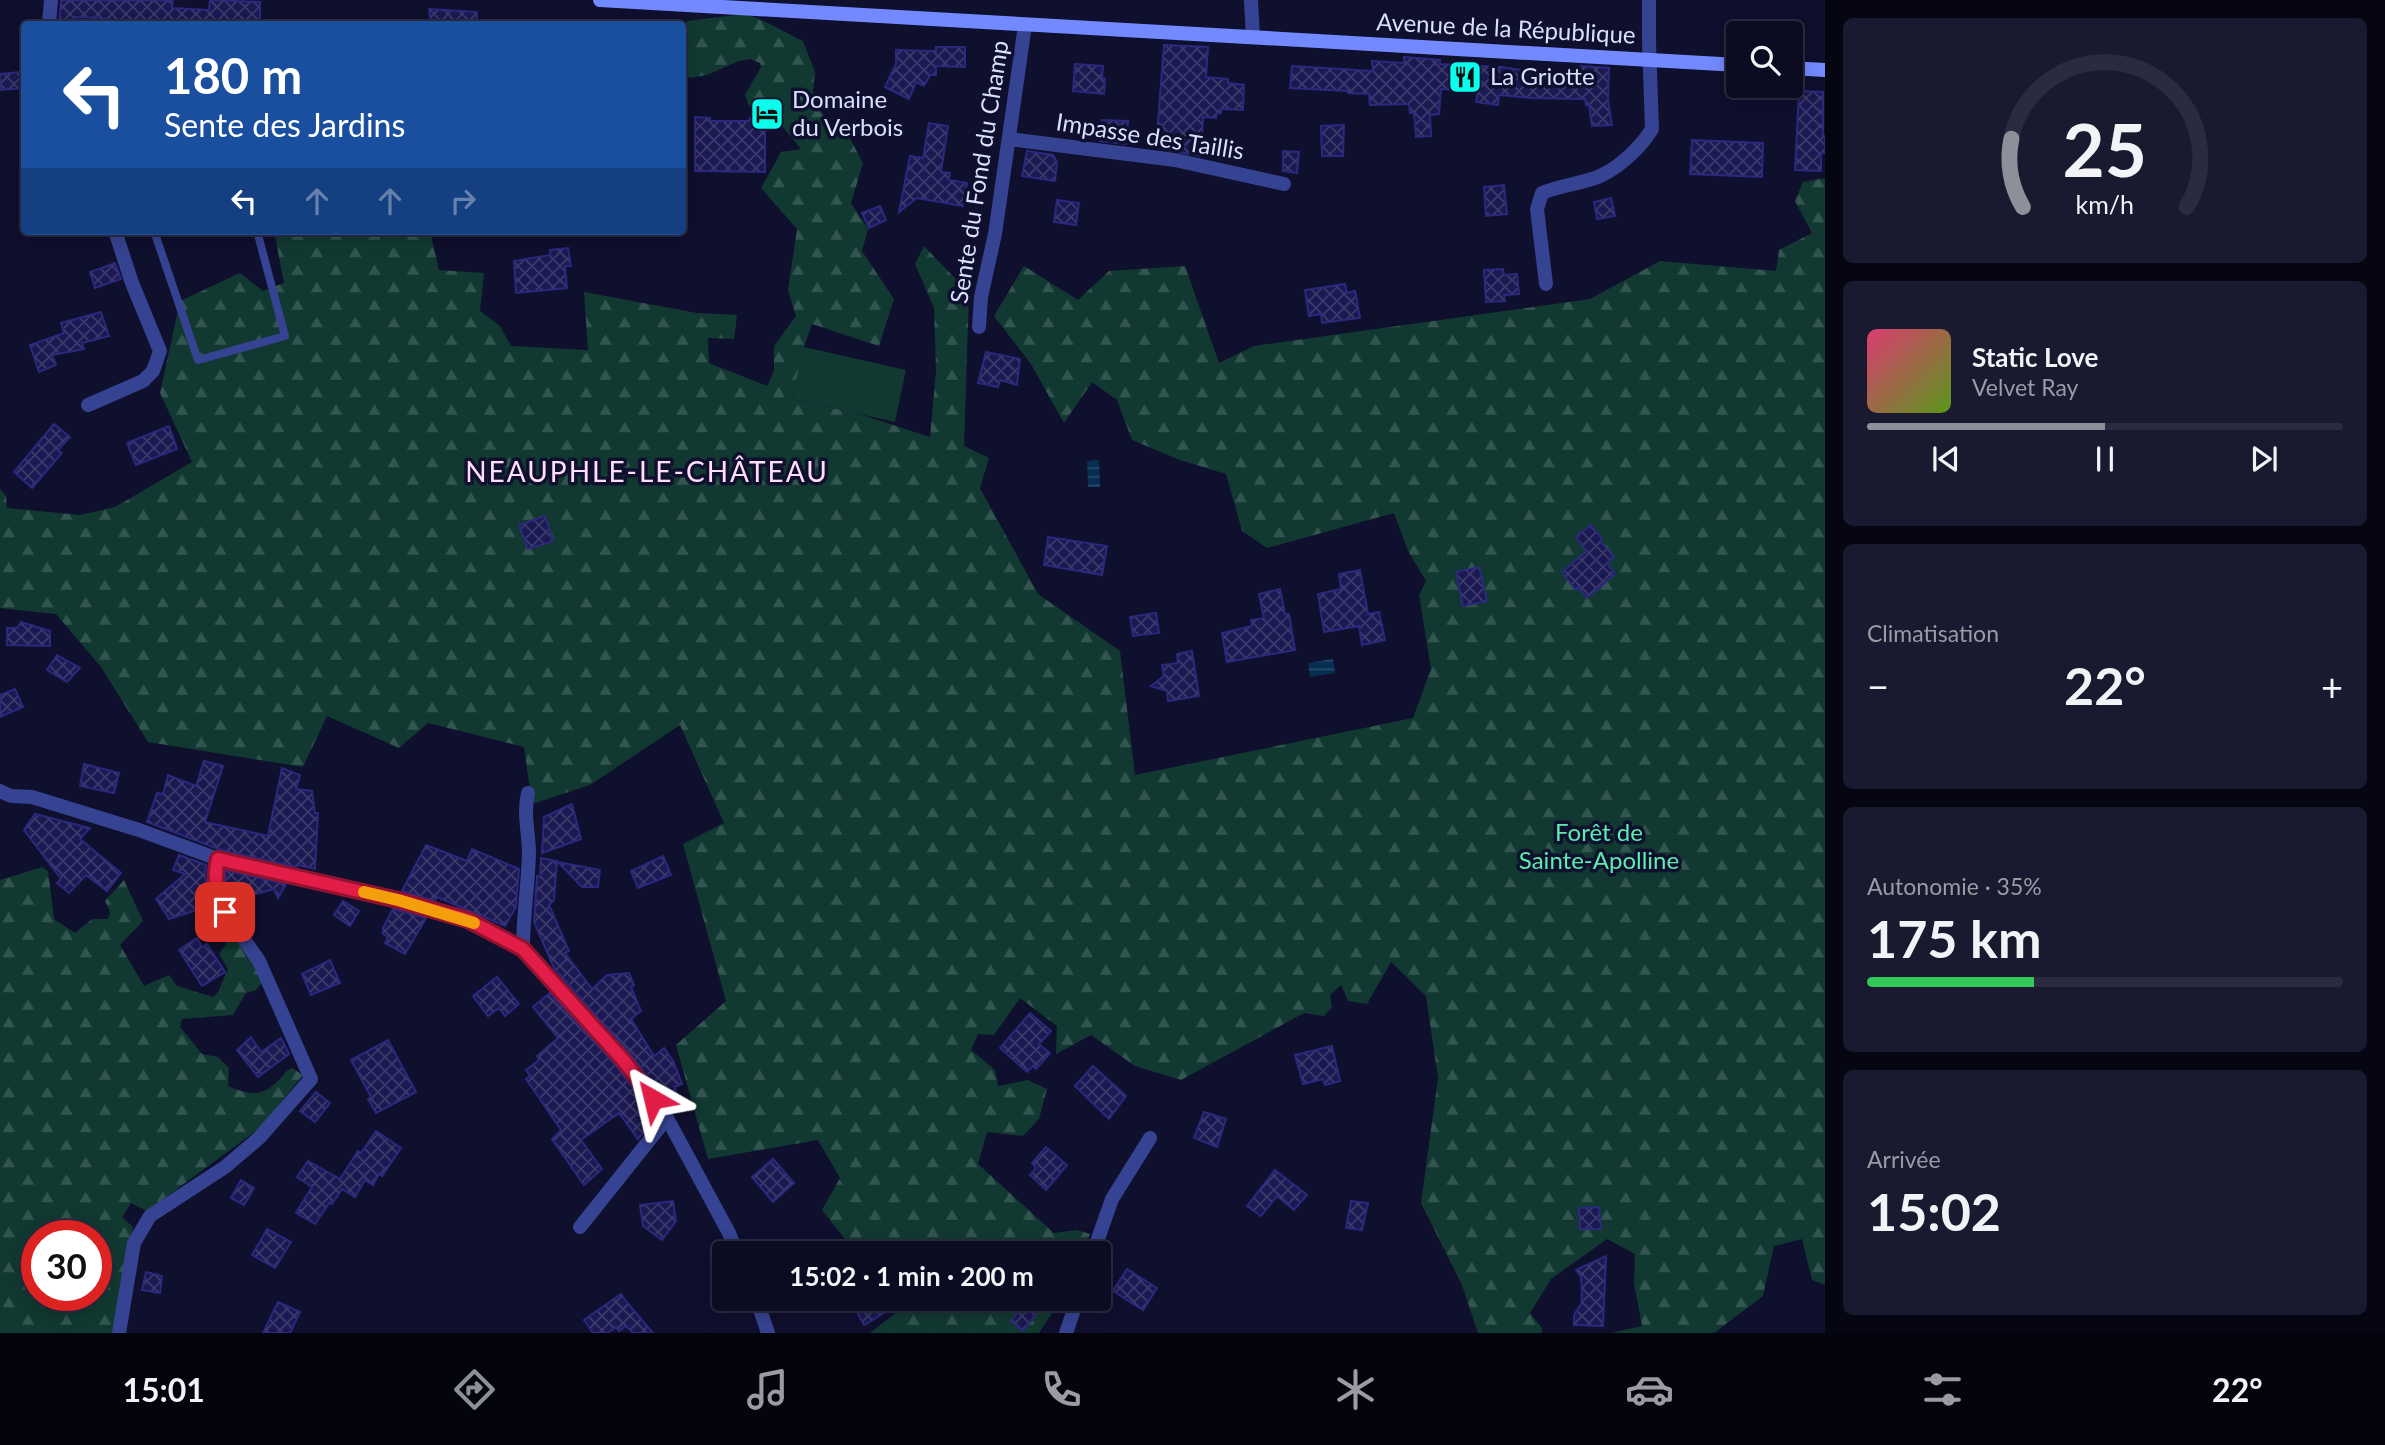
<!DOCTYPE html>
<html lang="fr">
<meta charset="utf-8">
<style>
:root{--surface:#0b0b22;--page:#19192f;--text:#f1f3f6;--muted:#9a9ba5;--line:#2b2b40;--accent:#8c9099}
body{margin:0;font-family:Lato,sans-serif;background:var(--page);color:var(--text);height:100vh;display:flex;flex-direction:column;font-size:26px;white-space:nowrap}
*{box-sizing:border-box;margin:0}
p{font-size:23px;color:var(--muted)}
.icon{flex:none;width:38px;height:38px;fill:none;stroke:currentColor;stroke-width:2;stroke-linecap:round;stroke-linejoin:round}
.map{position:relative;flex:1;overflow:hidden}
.sheet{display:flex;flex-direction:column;gap:18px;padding:18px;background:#060613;width:560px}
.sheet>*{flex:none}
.guide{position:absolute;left:21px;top:21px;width:665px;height:214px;border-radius:7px;box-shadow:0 4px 18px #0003,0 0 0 2px var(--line);background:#1a4fa0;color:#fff;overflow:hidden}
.controls{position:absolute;left:1726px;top:21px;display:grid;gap:14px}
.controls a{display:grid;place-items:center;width:77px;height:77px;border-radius:7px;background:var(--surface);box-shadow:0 4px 18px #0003,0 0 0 2px var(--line);font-size:35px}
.speed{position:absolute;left:21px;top:1220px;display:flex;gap:14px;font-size:35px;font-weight:700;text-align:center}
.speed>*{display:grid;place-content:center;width:91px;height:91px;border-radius:50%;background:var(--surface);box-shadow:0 4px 18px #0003,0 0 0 2px var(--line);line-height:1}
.speed .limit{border:10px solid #d22;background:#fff;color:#111}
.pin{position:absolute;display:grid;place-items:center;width:60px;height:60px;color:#fff;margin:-30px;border-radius:14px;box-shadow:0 4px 10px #0006}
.me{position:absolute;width:77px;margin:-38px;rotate:323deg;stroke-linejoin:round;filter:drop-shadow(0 0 5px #0008)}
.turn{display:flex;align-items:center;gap:24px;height:147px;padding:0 28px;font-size:32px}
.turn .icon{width:91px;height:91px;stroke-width:2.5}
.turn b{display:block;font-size:49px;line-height:60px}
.lanes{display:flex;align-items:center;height:66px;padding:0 28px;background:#0003;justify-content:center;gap:35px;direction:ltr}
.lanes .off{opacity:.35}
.big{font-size:52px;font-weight:700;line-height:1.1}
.sheet .card{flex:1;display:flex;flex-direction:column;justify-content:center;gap:10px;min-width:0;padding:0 24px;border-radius:10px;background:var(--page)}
.sheet .dial{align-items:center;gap:0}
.dial svg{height:182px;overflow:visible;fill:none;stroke:var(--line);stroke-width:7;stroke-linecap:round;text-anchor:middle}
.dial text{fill:var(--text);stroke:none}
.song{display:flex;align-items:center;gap:21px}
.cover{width:84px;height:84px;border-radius:10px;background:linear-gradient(135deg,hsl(340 70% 55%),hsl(90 70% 35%))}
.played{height:7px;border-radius:4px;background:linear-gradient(90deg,var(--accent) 50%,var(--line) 50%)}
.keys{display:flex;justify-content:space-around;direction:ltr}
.heat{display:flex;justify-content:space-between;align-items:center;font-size:38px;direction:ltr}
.charge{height:10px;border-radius:5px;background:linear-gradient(90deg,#34c759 35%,var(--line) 0)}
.trip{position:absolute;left:712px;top:1241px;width:399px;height:70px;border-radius:7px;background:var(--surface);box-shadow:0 4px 18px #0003,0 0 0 2px var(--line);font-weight:700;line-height:70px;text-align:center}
.tabs{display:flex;height:112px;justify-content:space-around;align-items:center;background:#04040e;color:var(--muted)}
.tabs .icon{width:49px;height:49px}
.tabs .selected{color:var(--accent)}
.tabs b{font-size:32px;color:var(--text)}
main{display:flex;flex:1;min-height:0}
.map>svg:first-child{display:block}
</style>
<main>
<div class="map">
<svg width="1825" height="1333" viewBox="0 0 1825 1333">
<defs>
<pattern id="forest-firs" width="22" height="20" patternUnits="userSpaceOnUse" patternTransform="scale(1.75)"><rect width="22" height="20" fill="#113931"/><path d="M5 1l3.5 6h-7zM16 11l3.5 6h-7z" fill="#335550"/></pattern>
<pattern id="water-rules" width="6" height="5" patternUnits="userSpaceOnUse" patternTransform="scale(1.75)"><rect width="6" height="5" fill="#052e51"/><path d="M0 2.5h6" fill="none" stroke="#294c6b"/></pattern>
<pattern id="building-cross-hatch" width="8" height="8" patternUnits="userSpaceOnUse" patternTransform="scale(1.75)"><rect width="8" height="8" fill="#1b1951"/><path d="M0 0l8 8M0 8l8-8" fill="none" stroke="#3c3a6b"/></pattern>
</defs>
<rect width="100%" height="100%" fill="#0f0f2e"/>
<path fill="url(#forest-firs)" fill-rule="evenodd" d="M744 14C765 19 783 32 803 41L815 72 813 91 820 111 842 134 847 133 863 163 851 203 868 229 862 251 894 299 879 346 812 324 804 347 792 399 859 414 930 437 936 371 934 308 915 264 924 246 969 293 964 446 989 458 980 488 1038 594 1120 651 1135 775 1413 718 1431 669 1419 595 1426 581 1408 551 1394 513 1267 548 1242 531 1226 474 1180 460 1132 440 1117 400 1092 382 1064 423 1031 364 994 316 1024 266 1078 300 1109 271 1185 266 1219 363 1254 346 1590 299 1660 261 1776 271 1779 250 1812 233 1795 201 1803 182 1825 178V1285L1812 1280 1802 1239 1774 1246 1763 1296 1714 1333H1611L1642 1326 1634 1283 1635 1254 1607 1239 1551 1279 1530 1313 1542 1328V1333H1478L1462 1285 1421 1203 1438 1078 1426 996 1391 962 1367 1004 1348 1001 1341 985 1330 995 1332 1007 1324 1016 1304 1013 1181 1080 1135 1066 1091 1035 1056 1054 1057 1026 1020 998 994 1035 978 1034 971 1050 995 1070 998 1086 1028 1080 1047 1089 1039 1119 1023 1136 987 1132 978 1164 1054 1233 1077 1230 1090 1234 1083 1253H856L822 1210 840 1178 818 1140 708 1159 676 1045 726 1001 683 844 724 823 680 725 590 785 532 804 524 747 428 723 399 748 327 716 303 767 148 742 101 667 56 614 0 608V489L6 496 7 508 80 515 115 507 192 462 160 393 180 301 240 273 263 291 284 283 274 231H430L439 270 484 273 480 311 500 326 511 346 588 350 584 292 697 313 737 315 734 339 708 338 709 363 767 386 774 371V346L796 316 788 290 797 229 761 188 781 152 801 149 773 115 749 106 745 95 761 67 760 63 750 59 739 61 707 75 690 78 683 71V33L687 21Z
M42 867 48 871 54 919 75 933 92 919H108L110 912 105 901 124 880 143 921 120 945 144 986 169 975 177 986 213 997 218 992 228 969 219 954 233 933 240 934 262 983 256 990 246 993 233 1015 182 1019 180 1027 202 1054 218 1057 229 1068 228 1086C247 1094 259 1098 276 1083 282 1078 284 1071 292 1068L303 1075 260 1128 147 1211 131 1203 122 1217 133 1227 114 1333H0V880ZM37 1236H96V1295H37Z
M901 1299H1061L1039 1333H870L903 1307Z"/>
<path fill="#113931" d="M804 347 906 370 895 422 792 399Z"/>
<path fill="url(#water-rules)" d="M1099 460 1100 487H1088L1087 461Z
M1333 659 1335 673 1310 677 1308 663Z"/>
<path fill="url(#building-cross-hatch)" stroke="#2b297f" stroke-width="2" d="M61 0H173L172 8 209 10 210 0 260 2V24H131L96 17 95 18 75 17 74 24H59Z
M429 9 477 12V24H431Z
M1164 45 1208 47 1206 77 1228 79V83L1244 85 1243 110 1221 109V113H1217L1216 118 1203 117 1201 156 1156 148Z
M936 47H965V67L936 66V75H930L924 86 916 82 909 99 885 87 896 64V50L936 51Z
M1404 57 1440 60V64L1501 67 1535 72 1534 79H1545V84H1582L1581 66 1609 68 1608 100 1612 125 1592 126 1589 105H1586L1585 99 1531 98 1499 95 1498 105 1476 102 1478 92 1441 89 1439 114 1430 115 1431 136 1416 137 1414 113H1410L1409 104 1370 105 1369 94 1348 93V91L1290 88 1292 66 1373 71 1372 61 1404 63Z
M1075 64 1103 66 1102 78 1105 79 1104 94 1073 91Z
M20 72 22 88 0 90V74Z
M1799 91 1823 92V136H1825V153H1821V171L1795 170Z
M695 117 710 118V121H749L750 118H765V172L695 171Z
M1102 120 1128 121 1126 144 1100 141Z
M929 123 948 126 941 172 950 173 949 180 967 183 963 206 917 198 899 212 910 156 923 158Z
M1344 125 1343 156H1322L1321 126Z
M1692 140 1763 143 1762 177 1690 174Z
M1027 151 1053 155 1057 162 1055 181 1022 176Z
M1283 151 1299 152 1297 173 1283 171Z
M1504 185 1507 214 1486 216 1484 187Z
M1611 198 1615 216 1597 219 1594 202Z
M1057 200 1079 203 1076 225 1054 222Z
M880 206 886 220 869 228 862 213Z
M568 248 571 266H565L567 288 516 293 514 261 550 255V250Z
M115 263 121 279 95 288 90 272Z
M1503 269 1504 275 1517 274 1519 294 1504 295 1505 301 1486 302 1484 270Z
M1345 284 1347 293 1355 291 1360 318 1322 323 1321 314 1309 316 1305 290Z
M101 312 109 336 82 343 84 349 52 355 56 365 39 372 30 345 64 333 61 323Z
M986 352 1020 359 1017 385 1000 380 998 387 978 383Z
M54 424 70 437 58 450 62 453 32 488 14 472Z
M169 426 177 449 136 465 127 443Z
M545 516 553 541 528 549 519 525Z
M1591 525 1602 539 1600 541 1614 557 1607 563 1615 574 1587 598 1578 587 1576 590 1562 572 1587 551 1576 537Z
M1048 537 1107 546 1102 575 1044 565Z
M1479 567 1487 601 1463 606 1456 572Z
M1360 570 1368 614 1379 612 1385 640 1362 645 1359 626 1324 632 1318 594 1341 589 1339 574Z
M1280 589 1285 614H1289L1295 650 1227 662 1222 633 1252 626 1251 620 1264 618 1259 594Z
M1156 613 1159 633 1133 636 1130 617Z
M21 622 50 631V646L7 645V628H17Z
M1192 651 1199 696 1168 701 1167 691 1151 686 1164 676 1162 665 1178 663 1177 654Z
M57 655 80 668 67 682 47 670Z
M15 689 23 707 0 717V695Z
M204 761 223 766 205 822 268 836 282 768 300 775 296 789 312 791 315 813H318L315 869 298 865 296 867 221 850 147 822 157 793 163 794 168 775 196 786Z
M84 764 119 773 114 793 80 786Z
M572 804 581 839 542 853 544 817Z
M35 814 90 828 80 839 121 873 107 891 86 875 69 893 57 883 61 879 24 830Z
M426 845 467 861 472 849 519 869 516 907 505 926 437 897 435 901 402 891Z
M179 855 206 865 205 875 212 905 169 919 156 899 185 874 173 870Z
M663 856 671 875 638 888 631 871Z
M541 858 557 861 554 900 549 905 569 951 565 953 592 989 607 975 629 973 634 985 631 987 641 1011 631 1019 654 1056 664 1048 673 1061 682 1084 674 1087 679 1098 668 1103 631 1055 554 968 534 922 537 876 540 877Z
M558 862 600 870 598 887H582Z
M225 870 286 884 278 898 274 889 231 901 226 888Z
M343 901 359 911 350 926 334 915Z
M393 909 426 918 405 954 385 943 388 937 383 934V928Z
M197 938 202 947 207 944 225 972 202 986 179 950Z
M330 960 340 983 311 995 302 974Z
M497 977 519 1004 505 1016 499 1008 488 1016 473 996Z
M550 993 617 1067 655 1118 638 1139 619 1113 581 1140 602 1169 584 1185 552 1139 561 1130 526 1079 530 1076 526 1070 539 1060 537 1056 558 1038 533 1007Z
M1030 1013 1051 1031 1039 1044 1050 1053 1036 1069 1033 1066 1027 1072 1000 1048Z
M251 1037 261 1052 281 1038 289 1054 258 1077 237 1050Z
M388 1040 416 1092 376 1113 368 1099 371 1097 351 1060Z
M1332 1046 1340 1081 1325 1085 1323 1079 1303 1084 1295 1055Z
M1093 1066 1126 1096 1109 1119 1075 1086Z
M316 1092 330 1103 315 1122 300 1111Z
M1204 1112 1226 1119 1217 1147 1194 1138Z
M376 1131 401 1148 382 1176 379 1174 373 1185 365 1180 355 1197 342 1189 332 1204 330 1202 315 1224 296 1213 312 1187 297 1177 308 1161 340 1179 358 1151 361 1153Z
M1046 1147 1067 1165 1046 1190 1030 1175 1036 1168 1032 1163Z
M773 1159 794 1183 773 1202 752 1177Z
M1275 1170 1307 1195 1294 1210 1277 1196 1261 1216 1247 1206Z
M241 1180 254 1188 244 1205 231 1198Z
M673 1201 676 1221 662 1240 643 1226 640 1205Z
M1351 1201 1368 1203 1362 1230 1346 1228Z
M1599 1207 1601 1229H1580L1579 1208Z
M267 1229 291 1242 275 1268 252 1255Z
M1606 1256 1603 1326 1574 1325V1315L1581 1304 1582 1294 1581 1277 1576 1270Z
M1127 1269 1157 1288 1143 1310 1113 1291Z
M146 1272 162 1276 160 1293 142 1290Z
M621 1294 625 1300 653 1333H633L626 1326 619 1331 616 1327 608 1333H593L584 1320Z
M850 1298H882L889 1310 864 1325Z
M1029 1298H1048L1023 1331 1011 1321Z
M278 1302 300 1312 290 1333H263Z"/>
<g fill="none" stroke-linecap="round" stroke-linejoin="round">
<path stroke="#364392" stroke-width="8" d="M154 231 198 360 285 336 257 231"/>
<path stroke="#364392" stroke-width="14" d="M1251 0 1253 37
M49 24 51 0
M1009 139 1175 160 1284 184
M1546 284 1537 209 1542 193C1561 185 1581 184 1600 176 1620 167 1641 147 1652 129L1649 41V0
M979 327 981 297 995 234 1025 25
M88 405 143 381 153 371 160 351 132 283 115 231
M0 791 11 796 32 797 139 830 218 859 398 900 468 920 523 949 624 1061 667 1118 729 1233 737 1253
M523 949C523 917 528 886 529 854 529 833 523 814 528 793
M580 1227 667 1118
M1093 1253 1112 1199 1150 1138
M756 1298 768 1333
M119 1333 134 1243 150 1216 225 1167 259 1138 311 1079 259 961 225 912 217 891 214 873 218 859
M1066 1333 1078 1298"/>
<path stroke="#7389ff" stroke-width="14" d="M600 0 1738 65
M1790 68 1825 70"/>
</g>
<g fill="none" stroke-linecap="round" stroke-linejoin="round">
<defs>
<path id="route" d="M225 912C217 893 213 879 218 859L398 900 468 920 523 949 624 1061 653 1099"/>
</defs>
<use href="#route" stroke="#92132f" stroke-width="18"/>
<use href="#route" stroke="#e11d48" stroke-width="12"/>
<path stroke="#f59e0b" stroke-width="12" d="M364 892 398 900 474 923"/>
</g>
<defs>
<symbol id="restaurant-square" viewBox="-11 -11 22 22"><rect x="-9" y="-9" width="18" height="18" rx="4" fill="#08ffec" stroke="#0f0f2e"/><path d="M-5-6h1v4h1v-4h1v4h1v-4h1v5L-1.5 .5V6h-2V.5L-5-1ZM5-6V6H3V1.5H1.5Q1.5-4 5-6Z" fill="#111"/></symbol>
<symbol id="hotel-square" viewBox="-11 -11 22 22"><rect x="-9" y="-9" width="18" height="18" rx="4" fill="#08ffec" stroke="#0f0f2e"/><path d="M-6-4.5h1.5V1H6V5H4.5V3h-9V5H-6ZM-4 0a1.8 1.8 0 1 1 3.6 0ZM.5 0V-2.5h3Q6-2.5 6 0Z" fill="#111"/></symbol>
</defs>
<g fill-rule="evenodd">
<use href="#restaurant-square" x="1446" y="58" width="38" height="38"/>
<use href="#hotel-square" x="748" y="95" width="38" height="38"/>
</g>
<g text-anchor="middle" stroke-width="7" stroke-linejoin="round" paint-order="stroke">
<g font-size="24" fill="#dcdfff" stroke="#0f0f2e">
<text transform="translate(1506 29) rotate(3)" y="8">Avenue de la République</text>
<text transform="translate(1150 137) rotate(9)" y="8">Impasse des Taillis</text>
<text transform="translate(980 172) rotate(-81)" y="8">Sente du Fond du Champ</text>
</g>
<g font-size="24" fill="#dcdfff" stroke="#0f0f2e" text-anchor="start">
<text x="1490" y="85">La Griotte</text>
<text x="792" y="108">Domaine<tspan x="792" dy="28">du Verbois</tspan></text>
</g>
<g font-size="24" fill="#5becae" stroke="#0f0f2e">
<text x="1599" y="841">Forêt de<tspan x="1599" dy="28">Sainte-Apolline</tspan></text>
</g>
<g font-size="28" letter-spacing="2" fill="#ffdef9" stroke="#0f0f2e">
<text x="647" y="482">NEAUPHLE-LE-CHÂTEAU</text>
</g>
</g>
</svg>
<div class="controls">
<a><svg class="icon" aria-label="search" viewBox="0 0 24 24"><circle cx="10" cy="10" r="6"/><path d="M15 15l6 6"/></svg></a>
</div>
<div class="speed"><div class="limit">30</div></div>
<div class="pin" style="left:225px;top:912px;background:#d93025"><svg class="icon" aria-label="arrive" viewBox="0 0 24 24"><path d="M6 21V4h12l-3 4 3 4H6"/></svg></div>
<svg class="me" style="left:653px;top:1099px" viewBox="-20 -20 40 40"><path d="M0-17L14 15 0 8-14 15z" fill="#e11d48" stroke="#fff" stroke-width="4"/></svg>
<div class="trip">15:02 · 1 min · 200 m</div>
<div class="guide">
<div class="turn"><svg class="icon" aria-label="left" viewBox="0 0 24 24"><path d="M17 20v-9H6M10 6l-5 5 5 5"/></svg><div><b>180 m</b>Sente des Jardins</div></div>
<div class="lanes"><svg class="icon" aria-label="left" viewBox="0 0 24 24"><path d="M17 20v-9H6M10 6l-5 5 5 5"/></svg><svg class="icon off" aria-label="ahead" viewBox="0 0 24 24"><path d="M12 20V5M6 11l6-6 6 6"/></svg><svg class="icon off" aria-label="ahead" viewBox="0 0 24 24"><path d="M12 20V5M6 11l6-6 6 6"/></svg><svg class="icon off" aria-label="right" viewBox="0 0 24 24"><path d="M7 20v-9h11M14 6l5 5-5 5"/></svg></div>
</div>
</div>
<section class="sheet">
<div class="card dial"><svg viewBox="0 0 100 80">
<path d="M14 69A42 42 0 1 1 86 69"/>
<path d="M14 69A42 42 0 0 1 9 39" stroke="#8c9099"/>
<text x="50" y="56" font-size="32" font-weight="700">25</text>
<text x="50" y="72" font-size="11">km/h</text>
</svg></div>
<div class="card">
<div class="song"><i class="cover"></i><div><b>Static Love</b><p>Velvet Ray</p></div></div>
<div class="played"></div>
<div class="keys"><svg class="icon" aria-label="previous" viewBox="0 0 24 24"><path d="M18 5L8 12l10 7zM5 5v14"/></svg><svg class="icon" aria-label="pause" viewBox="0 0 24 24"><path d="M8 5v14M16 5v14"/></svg><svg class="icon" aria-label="next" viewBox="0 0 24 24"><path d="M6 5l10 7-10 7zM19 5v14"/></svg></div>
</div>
<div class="card"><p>Climatisation</p>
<div class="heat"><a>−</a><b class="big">22°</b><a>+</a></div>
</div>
<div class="card"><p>Autonomie · 35%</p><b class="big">175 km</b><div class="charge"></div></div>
<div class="card"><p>Arrivée</p><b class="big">15:02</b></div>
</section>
</main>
<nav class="tabs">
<b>15:01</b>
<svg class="icon selected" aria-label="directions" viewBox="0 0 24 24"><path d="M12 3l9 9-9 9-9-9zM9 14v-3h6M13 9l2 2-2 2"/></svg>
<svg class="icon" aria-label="music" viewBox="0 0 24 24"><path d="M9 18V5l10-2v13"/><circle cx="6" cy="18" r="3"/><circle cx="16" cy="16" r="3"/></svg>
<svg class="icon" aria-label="phone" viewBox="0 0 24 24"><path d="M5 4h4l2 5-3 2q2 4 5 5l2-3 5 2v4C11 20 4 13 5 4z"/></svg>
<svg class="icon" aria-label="climate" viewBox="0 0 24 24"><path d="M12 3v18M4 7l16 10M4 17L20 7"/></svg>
<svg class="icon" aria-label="car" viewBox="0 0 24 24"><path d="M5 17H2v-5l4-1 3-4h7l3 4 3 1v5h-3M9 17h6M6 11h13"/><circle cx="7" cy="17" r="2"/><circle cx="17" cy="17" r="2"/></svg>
<svg class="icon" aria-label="filters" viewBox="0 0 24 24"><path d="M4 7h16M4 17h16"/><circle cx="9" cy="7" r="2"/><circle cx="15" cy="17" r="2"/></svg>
<b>22°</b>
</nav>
